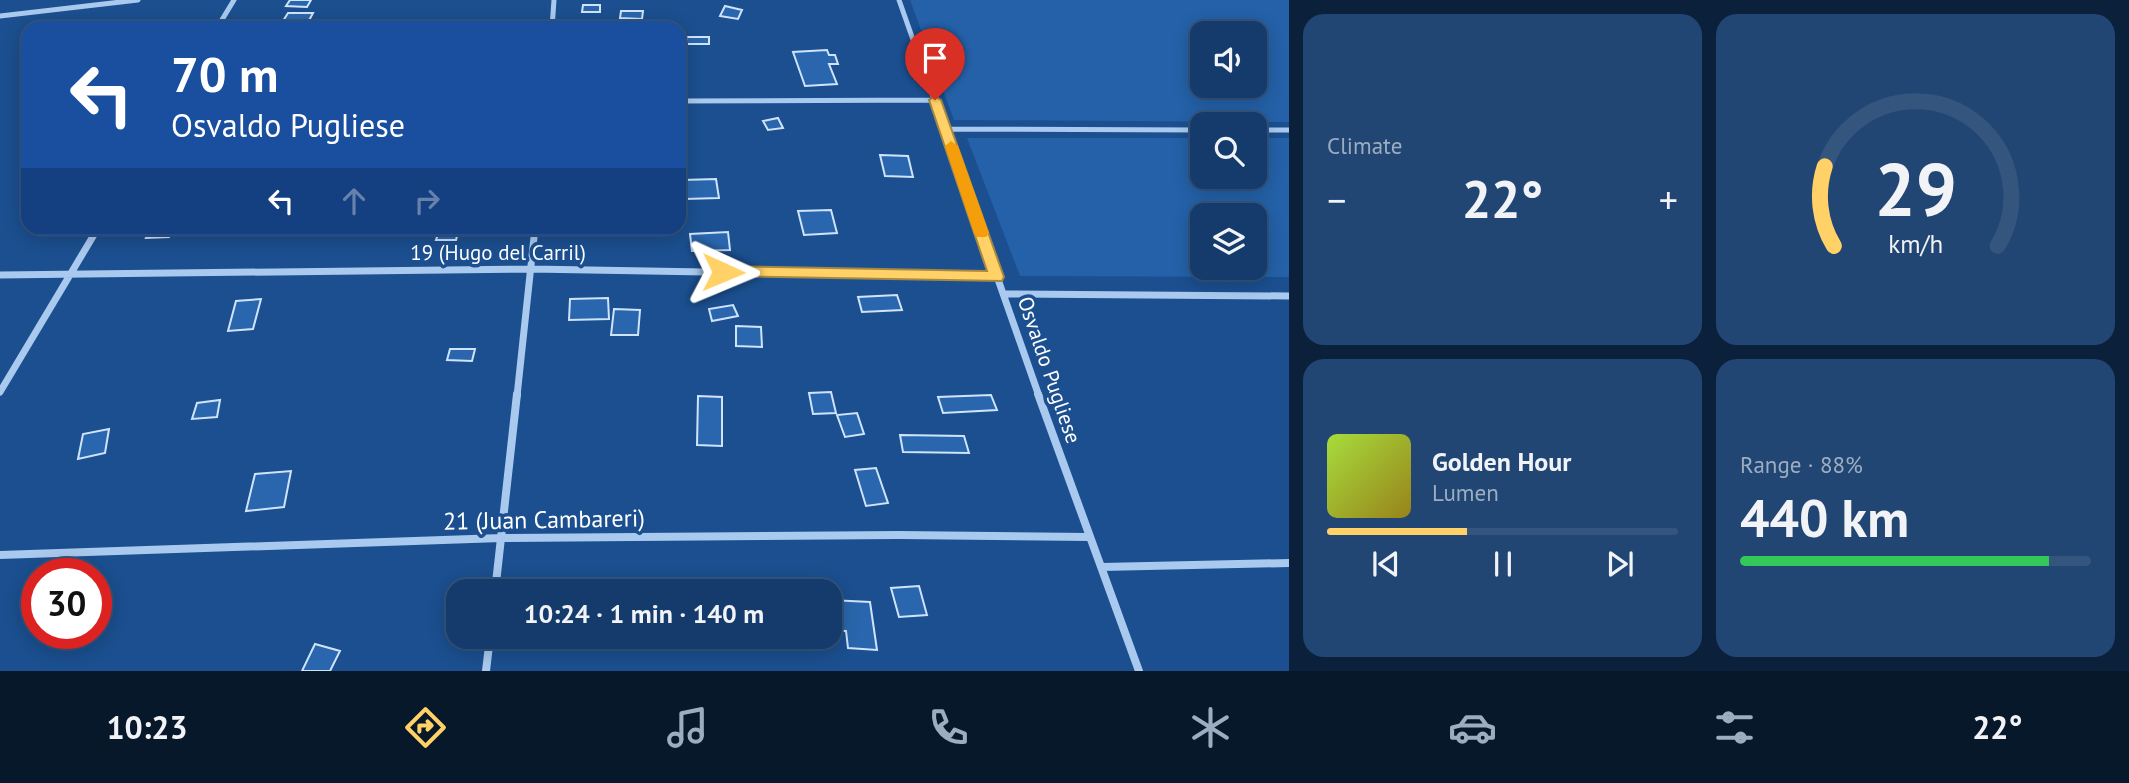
<!DOCTYPE html>
<meta charset="utf-8">
<style>
:root{--surface:#143b6b;--page:#214673;--text:#f1f3f6;--muted:#9dadc1;--line:#33557e;--accent:#ffd166}
body{margin:0;font-family:"PT Sans",sans-serif;background:var(--page);color:var(--text);height:100vh;display:flex;flex-direction:column;font-size:26px;white-space:nowrap}
*{box-sizing:border-box;margin:0}
p{font-size:23px;color:var(--muted)}
.icon{flex:none;width:38px;height:38px;fill:none;stroke:currentColor;stroke-width:2;stroke-linecap:round;stroke-linejoin:round}
.map{position:relative;flex:1;overflow:hidden}
.details{display:flex;flex-direction:column;gap:14px;padding:14px;background:#0b203b;width:840px}
.details>*{flex:none}
.top-card{position:absolute;left:21px;top:21px;width:665px;height:214px;border-radius:21px;box-shadow:0 4px 18px #0003,0 0 0 2px var(--line);background:#1a4fa0;color:#fff;overflow:hidden}
.controls{position:absolute;left:1190px;top:21px;display:grid;gap:14px}
.controls a{display:grid;place-items:center;width:77px;height:77px;border-radius:14px;background:var(--surface);box-shadow:0 4px 18px #0003,0 0 0 2px var(--line);font-size:35px}
.speed{position:absolute;left:21px;top:558px;display:flex;gap:14px;font-size:35px;font-weight:700;text-align:center}
.speed>*{display:grid;place-content:center;width:91px;height:91px;border-radius:50%;background:var(--surface);box-shadow:0 4px 18px #0003,0 0 0 2px var(--line);line-height:1}
.speed .limit{border:10px solid #d22;background:#fff;color:#111}
.pin{position:absolute;display:grid;place-items:center;width:60px;height:60px;color:#fff;margin:-72px -30px;border-radius:50% 50% 50% 0;rotate:-45deg;box-shadow:0 0 7px #0007}
.pin .icon{rotate:45deg}
.me{position:absolute;width:77px;margin:-38px;rotate:91deg;stroke-linejoin:round;filter:drop-shadow(0 0 5px #0008)}
.turn{display:flex;align-items:center;gap:24px;height:147px;padding:0 35px;font-size:32px}
.turn .icon{width:91px;height:91px;stroke-width:2.5}
.turn b{display:block;font-size:49px;line-height:60px}
.lanes{display:flex;align-items:center;height:66px;padding:0 35px;background:#0003;justify-content:center;gap:35px;direction:ltr}
.lanes .off{opacity:.35}
.big{font-size:52px;font-weight:600;line-height:1.1}
.details .card{flex:1;display:flex;flex-direction:column;justify-content:center;gap:10px;min-width:0;padding:0 24px;border-radius:21px;background:var(--page)}
.details .dial{align-items:center;gap:0}
.dial svg{height:182px;overflow:visible;fill:none;stroke:var(--line);stroke-width:7;stroke-linecap:round;text-anchor:middle}
.dial text{fill:var(--text);stroke:none}
.song{display:flex;align-items:center;gap:21px}
.cover{width:84px;height:84px;border-radius:10px;background:linear-gradient(135deg,hsl(80 70% 55%),hsl(50 70% 35%))}
.played{height:7px;border-radius:4px;background:linear-gradient(90deg,var(--accent) 40%,var(--line) 40%)}
.keys{display:flex;justify-content:space-around;direction:ltr}
.heat{display:flex;justify-content:space-between;align-items:center;font-size:38px;direction:ltr}
.charge{height:10px;border-radius:5px;background:linear-gradient(90deg,#34c759 88%,var(--line) 0)}
.details .tiles{flex:1;display:grid;gap:14px;grid-template-columns:repeat(2,1fr)}
.trip{position:absolute;left:446px;top:579px;width:396px;height:70px;border-radius:21px;background:var(--surface);box-shadow:0 4px 18px #0003,0 0 0 2px var(--line);font-weight:600;line-height:70px;text-align:center}
.tabs{display:flex;height:112px;justify-content:space-around;align-items:center;background:#08182b;color:var(--muted)}
.tabs .icon{width:49px;height:49px}
.tabs .selected{color:var(--accent)}
.tabs b{font-size:32px;color:var(--text)}
main{display:flex;flex:1;min-height:0}
.map>svg:first-child{display:block}
</style>
<main>
<div class="map">
<svg width="1289" height="671" viewBox="0 0 1289 671">
<rect width="100%" height="100%" fill="#1b4f8f"/>
<path fill="#2461a8" fill-rule="evenodd" d="M910 0H1289V122L954 120ZM1202 33H1255V86H1202Z
M967 138H1202V177H1255V138H1289V277L1020 276ZM1202 215H1255V268H1202Z"/>
<path fill="#2a66ad" stroke="#cfe3fa" stroke-width="2" d="M290 0H311L307 7 286 6Z
M583 5H600V12H582Z
M725 6 742 10 738 19 720 16Z
M621 11H643L642 19 620 18Z
M288 13H313L305 28H264L268 21H283Z
M687 37H709V44H687Z
M827 50 829 55H835L838 64H829L837 84 805 86 793 52Z
M778 118 783 128 768 130 763 121Z
M880 155 908 156 913 177 885 176Z
M716 179 719 198 685 199 683 180Z
M831 210 837 233 804 235 798 211Z
M151 228H174L169 237 146 238Z
M440 228H459L456 240H436Z
M728 232 730 250 692 251 690 234Z
M897 295 902 310 862 312 858 297Z
M608 298 609 319 569 320 570 299Z
M261 299 253 329 228 331 236 301Z
M733 305 738 316 712 321 709 309Z
M614 309 640 310 638 335H611Z
M736 326 761 327 762 347 736 346Z
M450 349H475L472 361 447 360Z
M831 392 836 413 813 414 809 393Z
M991 395 997 410 943 413 938 397Z
M698 396 722 397V446L697 445Z
M220 400 217 417 192 419 197 403Z
M857 413 864 434 845 437 837 415Z
M109 429 105 453 78 459 83 434Z
M900 435 964 436 969 453 903 452Z
M876 468 888 503 866 506 855 470Z
M291 471 284 507 246 511 255 474Z
M919 586 927 615 899 617 891 588Z
M830 600 870 602 877 650 848 648 846 631 830 630Z
M315 644 340 651 330 671H302Z"/>
<g fill="none" stroke-linecap="round" stroke-linejoin="round">
<path stroke="#a9c9ee" stroke-width="5" d="M899 0 961 176
M0 16 138 0
M217 28 234 0
M552 28 554 0
M679 101 935 100
M946 129 1202 130
M1255 130H1289"/>
<path stroke="#a9c9ee" stroke-width="7" d="M961 174 1039 396
M0 275 531 269 997 277
M1005 294 1289 296
M0 392 98 228
M517 396 535 228"/>
<path stroke="#a9c9ee" stroke-width="8" d="M1038 394 1139 671
M0 555 501 538 899 535 1089 537
M1102 567 1289 563
M495 592 517 394
M486 671 490 637"/>
</g>
<path fill="#ffd166" stroke="#a68842" stroke-width="2" d="M935 96 941 100 1004 277 1002 281 717 276 715 272 717 268 723 266 987 271 929 100Z"/>
<path fill="#f59e0b" d="M951 141 958 146 989 233 986 237H976L974 233 945 146Z"/>
<g text-anchor="middle" stroke-width="7" stroke-linejoin="round" paint-order="stroke">
<g font-size="21" fill="#fff" stroke="#1b4f8f">
<text x="498" y="260">19 (Hugo del Carril)</text>
<text transform="translate(1049 370) rotate(71)" y="7">Osvaldo Pugliese</text>
</g>
<g font-size="24" fill="#fff" stroke="#1b4f8f">
<text transform="translate(544 520) rotate(-1)" y="8">21 (Juan Cambareri)</text>
</g>
</g>
</svg>
<div class="controls">
<a><svg class="icon" aria-label="sound" viewBox="0 0 24 24"><path d="M4 9h4l5-4v14l-5-4H4zM17 9q2 3 0 6"/></svg></a>
<a><svg class="icon" aria-label="search" viewBox="0 0 24 24"><circle cx="10" cy="10" r="6"/><path d="M15 15l6 6"/></svg></a>
<a><svg class="icon" aria-label="layers" viewBox="0 0 24 24"><path d="M12 4l9 5-9 5-9-5zM3 14l9 5 9-5"/></svg></a>
</div>
<div class="speed"><div class="limit">30</div></div>
<div class="pin" style="left:935px;top:100px;background:#d93025"><svg class="icon" aria-label="arrive" viewBox="0 0 24 24"><path d="M6 21V4h12l-3 4 3 4H6"/></svg></div>
<svg class="me" style="left:723px;top:272px" viewBox="-20 -20 40 40"><path d="M0-17L14 15 0 8-14 15z" fill="#ffd166" stroke="#fff" stroke-width="4"/></svg>
<div class="trip">10:24 · 1 min · 140 m</div>
<div class="top-card">
<div class="turn"><svg class="icon" aria-label="left" viewBox="0 0 24 24"><path d="M17 20v-9H6M10 6l-5 5 5 5"/></svg><div><b>70 m</b>Osvaldo Pugliese</div></div>
<div class="lanes"><svg class="icon" aria-label="left" viewBox="0 0 24 24"><path d="M17 20v-9H6M10 6l-5 5 5 5"/></svg><svg class="icon off" aria-label="ahead" viewBox="0 0 24 24"><path d="M12 20V5M6 11l6-6 6 6"/></svg><svg class="icon off" aria-label="right" viewBox="0 0 24 24"><path d="M7 20v-9h11M14 6l5 5-5 5"/></svg></div>
</div>
</div>
<section class="details">
<div class="tiles">
<div class="card"><p>Climate</p>
<div class="heat"><a>−</a><b class="big">22°</b><a>+</a></div>
</div>
<div class="card dial"><svg viewBox="0 0 100 80">
<path d="M14 69A42 42 0 1 1 86 69"/>
<path d="M14 69A42 42 0 0 1 10 34" stroke="#ffd166"/>
<text x="50" y="56" font-size="32" font-weight="700">29</text>
<text x="50" y="72" font-size="11">km/h</text>
</svg></div>
<div class="card">
<div class="song"><i class="cover"></i><div><b>Golden Hour</b><p>Lumen</p></div></div>
<div class="played"></div>
<div class="keys"><svg class="icon" aria-label="previous" viewBox="0 0 24 24"><path d="M18 5L8 12l10 7zM5 5v14"/></svg><svg class="icon" aria-label="pause" viewBox="0 0 24 24"><path d="M8 5v14M16 5v14"/></svg><svg class="icon" aria-label="next" viewBox="0 0 24 24"><path d="M6 5l10 7-10 7zM19 5v14"/></svg></div>
</div>
<div class="card"><p>Range · 88%</p><b class="big">440 km</b><div class="charge"></div></div>
</div>
</section>
</main>
<nav class="tabs">
<b>10:23</b>
<svg class="icon selected" aria-label="directions" viewBox="0 0 24 24"><path d="M12 3l9 9-9 9-9-9zM9 14v-3h6M13 9l2 2-2 2"/></svg>
<svg class="icon" aria-label="music" viewBox="0 0 24 24"><path d="M9 18V5l10-2v13"/><circle cx="6" cy="18" r="3"/><circle cx="16" cy="16" r="3"/></svg>
<svg class="icon" aria-label="phone" viewBox="0 0 24 24"><path d="M5 4h4l2 5-3 2q2 4 5 5l2-3 5 2v4C11 20 4 13 5 4z"/></svg>
<svg class="icon" aria-label="climate" viewBox="0 0 24 24"><path d="M12 3v18M4 7l16 10M4 17L20 7"/></svg>
<svg class="icon" aria-label="car" viewBox="0 0 24 24"><path d="M5 17H2v-5l4-1 3-4h7l3 4 3 1v5h-3M9 17h6M6 11h13"/><circle cx="7" cy="17" r="2"/><circle cx="17" cy="17" r="2"/></svg>
<svg class="icon" aria-label="filters" viewBox="0 0 24 24"><path d="M4 7h16M4 17h16"/><circle cx="9" cy="7" r="2"/><circle cx="15" cy="17" r="2"/></svg>
<b>22°</b>
</nav>
